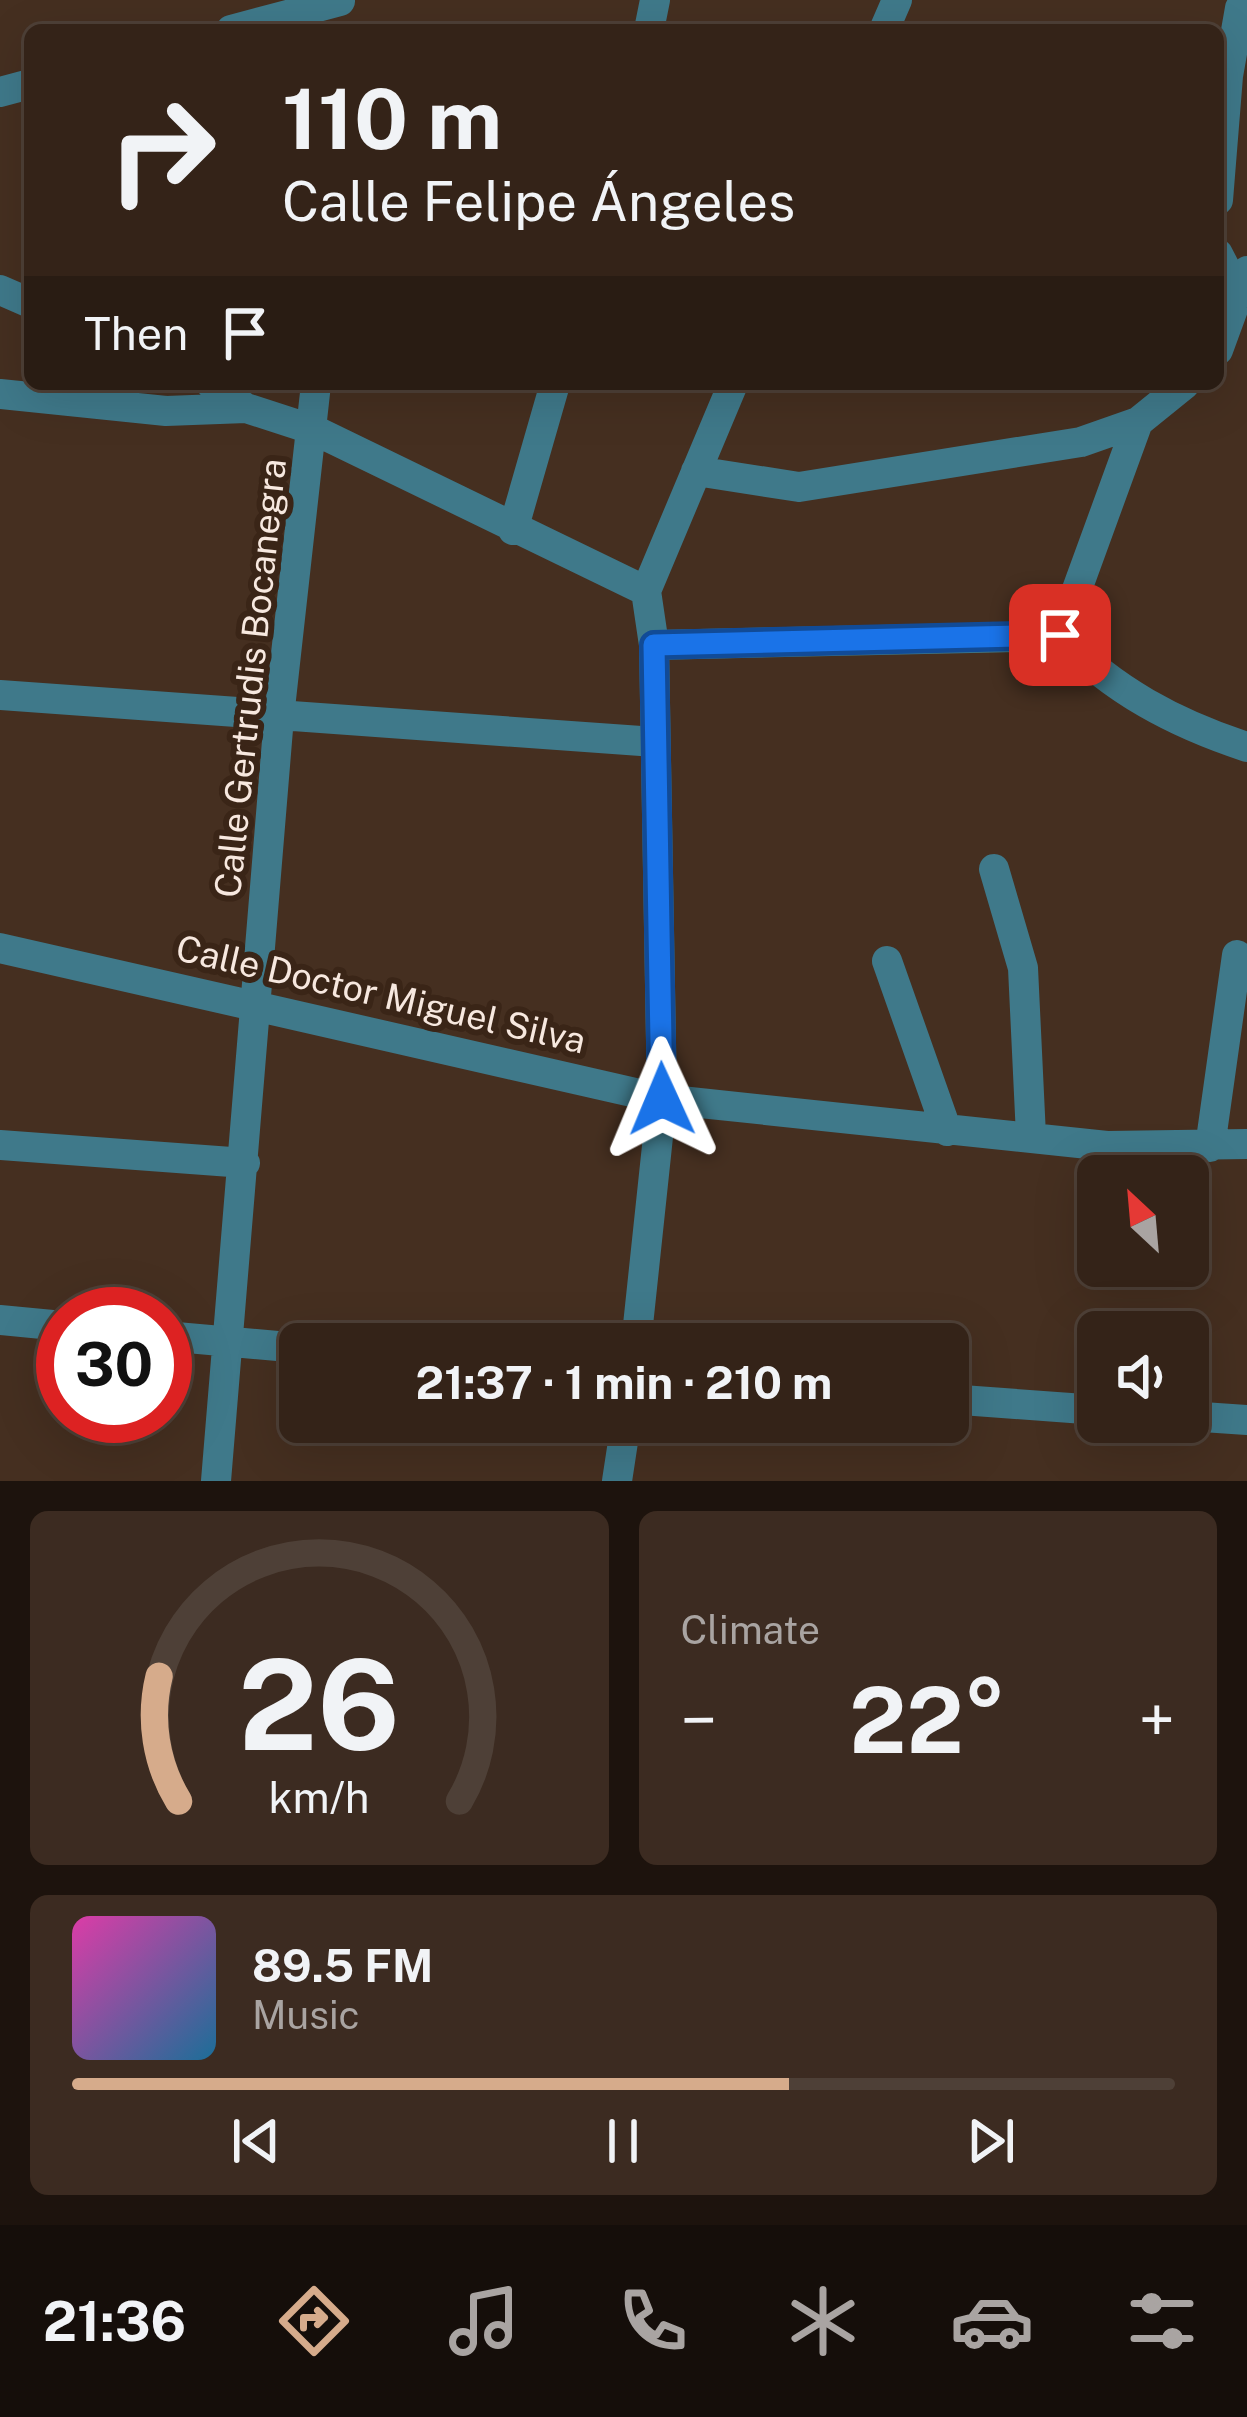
<!DOCTYPE html>
<meta charset="utf-8">
<style>
:root{--surface:#342318;--page:#3c2b21;--text:#f1f3f6;--muted:#a9a4a2;--line:#4e4037;--accent:#d6ab8b}
body{margin:0;font-family:"Public Sans",sans-serif;background:var(--page);color:var(--text);height:100vh;display:flex;flex-direction:column;font-size:45px;white-space:nowrap}
*{box-sizing:border-box;margin:0}
p{font-size:39px;color:var(--muted)}
.icon{flex:none;width:66px;height:66px;fill:none;stroke:currentColor;stroke-width:2;stroke-linecap:round;stroke-linejoin:round}
.map{position:relative;height:1481px;overflow:hidden}
.details{display:flex;flex-direction:column;gap:30px;padding:30px;background:#1d130d;flex:1}
.details>*{flex:none}
.guide{position:absolute;left:24px;top:24px;width:1200px;height:366px;border-radius:18px;box-shadow:0 12px 48px #0002,0 0 0 3px var(--line);background:#342318;color:var(--text);overflow:hidden}
.needle{width:78px;rotate:334deg}
.fabs{position:absolute;left:1077px;top:1155px;display:grid;gap:24px}
.fabs a{display:grid;place-items:center;width:132px;height:132px;border-radius:18px;background:var(--surface);box-shadow:0 12px 48px #0002,0 0 0 3px var(--line);font-size:60px}
.speed{position:absolute;left:36px;top:1287px;display:flex;gap:24px;font-size:60px;font-weight:700;text-align:center}
.speed>*{display:grid;place-content:center;width:156px;height:156px;border-radius:50%;background:var(--surface);box-shadow:0 12px 48px #0002,0 0 0 3px var(--line);line-height:1}
.speed .limit{border:18px solid #d22;background:#fff;color:#111}
.pin{position:absolute;display:grid;place-items:center;width:102px;height:102px;color:#fff;margin:-51px;border-radius:24px;box-shadow:0 6px 18px #0006}
.me{position:absolute;width:132px;margin:-66px;rotate:359deg;stroke-linejoin:round;filter:drop-shadow(0 0 9px #0008)}
.turn{display:flex;align-items:center;gap:42px;height:252px;padding:0 60px;font-size:54px}
.turn .icon{width:156px;height:156px;stroke-width:2.5}
.turn b{display:block;font-size:84px;line-height:102px}
.then{display:flex;align-items:center;height:114px;padding:0 60px;background:#0003;gap:24px;font-size:45px}
.big{font-size:90px;font-weight:700;line-height:1.1}
.details .card{flex:1;display:flex;flex-direction:column;justify-content:center;gap:18px;min-width:0;padding:0 42px;border-radius:18px;background:var(--page)}
.details .dial{align-items:center;gap:0}
.dial svg{height:312px;overflow:visible;fill:none;stroke:var(--line);stroke-width:7;stroke-linecap:round;text-anchor:middle}
.dial text{fill:var(--text);stroke:none}
.song{display:flex;align-items:center;gap:36px}
.cover{width:144px;height:144px;border-radius:18px;background:linear-gradient(135deg,hsl(320 70% 55%),hsl(200 70% 35%))}
.played{height:12px;border-radius:6px;background:linear-gradient(90deg,var(--accent) 65%,var(--line) 65%)}
.keys{display:flex;justify-content:space-around;direction:ltr}
.heat{display:flex;justify-content:space-between;align-items:center;font-size:66px;direction:ltr}
.details .tiles{flex:1;display:grid;gap:30px;grid-template-columns:1fr 1fr}
.card:last-child{grid-column:span 2}
.trip{position:absolute;left:279px;top:1323px;width:690px;height:120px;border-radius:18px;background:var(--surface);box-shadow:0 12px 48px #0002,0 0 0 3px var(--line);font-weight:700;line-height:120px;text-align:center}
.tabs{display:flex;height:192px;justify-content:space-around;align-items:center;background:#150e0a;color:var(--muted)}
.tabs .icon{width:84px;height:84px}
.tabs .active{color:var(--accent)}
.tabs b{font-size:54px;color:var(--text)}
.map>svg:first-child{display:block}
</style>
<div class="map">
<svg width="1247" height="1481" viewBox="0 0 1247 1481">
<rect width="100%" height="100%" fill="#452f20"/>
<g fill="none" stroke-linecap="round" stroke-linejoin="round">
<path stroke="#3f798a" stroke-width="30" d="M231 30 340 1
M649 30 655 0
M884 30 897 0
M0 92 30 84
M1218 200 1228 76 1240 8 1247 0
M1218 254 1239 295
M0 290 30 303
M1218 350 1247 271
M211 384 246 408 314 430 646 591
M0 394 166 411 246 408
M696 471 799 487 1081 442 1138 422 1185 384
M513 530 555 384
M1060 636 1138 422
M654 645 1060 636C1114 691 1174 723 1247 747
M0 695 655 742
M994 869 1023 968 1031 1136
M0 948 662 1099 1107 1146 1247 1144
M887 961 947 1131
M0 1145 245 1163
M1210 1147 1237 955
M0 1320 63 1326
M165 1336 300 1348
M636 1344 662 1099 654 645 646 591 733 384
M948 1399 1098 1410
M1188 1416 1247 1420
M216 1481 279 717 316 384
M617 1481 626 1422"/>
</g>
<g fill="none" stroke-linecap="round" stroke-linejoin="round">
<defs>
<path id="route" d="M662 1099 654 645 1060 635"/>
</defs>
<use href="#route" stroke="#114b97" stroke-width="30"/>
<use href="#route" stroke="#1a73e8" stroke-width="21"/>
</g>
<g text-anchor="middle" stroke-width="12" stroke-linejoin="round" paint-order="stroke">
<g font-size="36" fill="#f7e8df" stroke="#3a2517">
<text transform="translate(250 678) rotate(-84)" y="13">Calle Gertrudis Bocanegra</text>
<text transform="translate(381 994) rotate(13)" y="13">Calle Doctor Miguel Silva</text>
</g>
</g>
</svg>
<div class="fabs">
<a><svg class="needle" viewBox="-14 -14 28 28"><path d="M0-13l5 13h-10z" fill="#e53935"/><path d="M0 13l5-13h-10z" fill="#a9a4a2"/></svg></a>
<a><svg class="icon" aria-label="sound" viewBox="0 0 24 24"><path d="M4 9h4l5-4v14l-5-4H4zM17 9q2 3 0 6"/></svg></a>
</div>
<div class="speed"><div class="limit">30</div></div>
<div class="pin" style="left:1060px;top:635px;background:#d93025"><svg class="icon" aria-label="arrive" viewBox="0 0 24 24"><path d="M6 21V4h12l-3 4 3 4H6"/></svg></div>
<svg class="me" style="left:662px;top:1099px" viewBox="-20 -20 40 40"><path d="M0-17L14 15 0 8-14 15z" fill="#1a73e8" stroke="#fff" stroke-width="4"/></svg>
<div class="trip">21:37 · 1 min · 210 m</div>
<div class="guide">
<div class="turn"><svg class="icon" aria-label="right" viewBox="0 0 24 24"><path d="M7 20v-9h11M14 6l5 5-5 5"/></svg><div><b>110 m</b>Calle Felipe Ángeles</div></div>
<div class="then">Then<svg class="icon" aria-label="arrive" viewBox="0 0 24 24"><path d="M6 21V4h12l-3 4 3 4H6"/></svg></div>
</div>
</div>
<section class="details">
<div class="tiles">
<div class="card dial"><svg viewBox="0 0 100 80">
<path d="M14 69A42 42 0 1 1 86 69"/>
<path d="M14 69A42 42 0 0 1 9 37" stroke="#d6ab8b"/>
<text x="50" y="56" font-size="32" font-weight="700">26</text>
<text x="50" y="72" font-size="11">km/h</text>
</svg></div>
<div class="card"><p>Climate</p>
<div class="heat"><a>−</a><b class="big">22°</b><a>+</a></div>
</div>
<div class="card">
<div class="song"><i class="cover"></i><div><b>89.5 FM</b><p>Music</p></div></div>
<div class="played"></div>
<div class="keys"><svg class="icon" aria-label="previous" viewBox="0 0 24 24"><path d="M18 5L8 12l10 7zM5 5v14"/></svg><svg class="icon" aria-label="pause" viewBox="0 0 24 24"><path d="M8 5v14M16 5v14"/></svg><svg class="icon" aria-label="next" viewBox="0 0 24 24"><path d="M6 5l10 7-10 7zM19 5v14"/></svg></div>
</div>
</div>
</section>
<nav class="tabs">
<b>21:36</b>
<svg class="icon active" aria-label="directions" viewBox="0 0 24 24"><path d="M12 3l9 9-9 9-9-9zM9 14v-3h6M13 9l2 2-2 2"/></svg>
<svg class="icon" aria-label="music" viewBox="0 0 24 24"><path d="M9 18V5l10-2v13"/><circle cx="6" cy="18" r="3"/><circle cx="16" cy="16" r="3"/></svg>
<svg class="icon" aria-label="phone" viewBox="0 0 24 24"><path d="M5 4h4l2 5-3 2q2 4 5 5l2-3 5 2v4C11 20 4 13 5 4z"/></svg>
<svg class="icon" aria-label="climate" viewBox="0 0 24 24"><path d="M12 3v18M4 7l16 10M4 17L20 7"/></svg>
<svg class="icon" aria-label="car" viewBox="0 0 24 24"><path d="M5 17H2v-5l4-1 3-4h7l3 4 3 1v5h-3M9 17h6M6 11h13"/><circle cx="7" cy="17" r="2"/><circle cx="17" cy="17" r="2"/></svg>
<svg class="icon" aria-label="filters" viewBox="0 0 24 24"><path d="M4 7h16M4 17h16"/><circle cx="9" cy="7" r="2"/><circle cx="15" cy="17" r="2"/></svg>
</nav>
